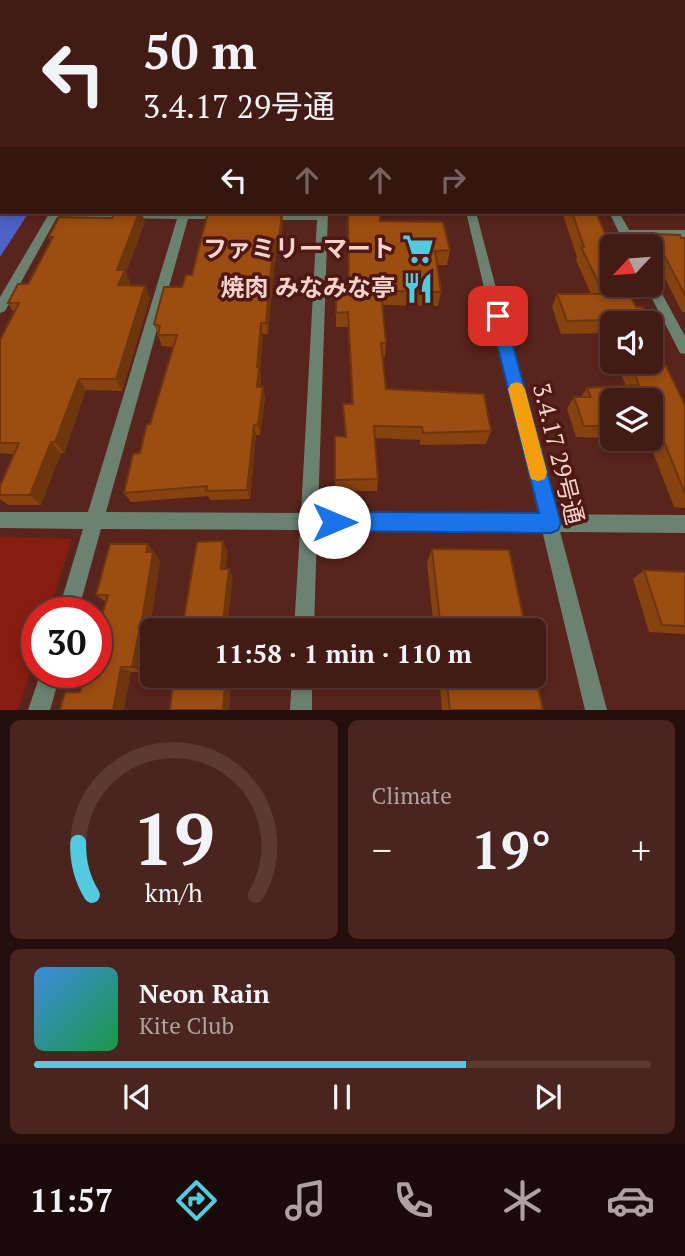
<!DOCTYPE html>
<meta charset="utf-8">
<style>
:root{--surface:#431b15;--page:#4a241e;--text:#f1f3f6;--muted:#afa1a0;--line:#5b3934;--accent:#54cade}
body{margin:0;font-family:"PT Serif","Noto Sans JP",serif;background:var(--page);color:var(--text);height:100vh;display:flex;flex-direction:column;font-size:26px;white-space:nowrap}
*{box-sizing:border-box;margin:0}
p{font-size:23px;color:var(--muted)}
.icon{flex:none;width:38px;height:38px;fill:none;stroke:currentColor;stroke-width:2;stroke-linecap:round;stroke-linejoin:round}
.map{position:relative;height:710px;overflow:hidden}
.sheet{display:flex;flex-direction:column;gap:10px;padding:10px;background:#250f0c;flex:1}
.sheet>*{flex:none}
.hud{position:absolute;left:0px;top:0px;width:686px;height:214px;box-shadow:0 4px 10px #0003,0 0 0 2px var(--line);background:#431b15;color:var(--text);overflow:hidden}
.needle{width:46px;rotate:244deg}
.controls{position:absolute;left:600px;top:234px;display:grid;gap:14px}
.controls a{display:grid;place-items:center;width:63px;height:63px;border-radius:10px;background:var(--surface);box-shadow:0 4px 10px #0003,0 0 0 2px var(--line);font-size:35px}
.speed{position:absolute;left:21px;top:597px;display:flex;gap:14px;font-size:35px;font-weight:700;text-align:center}
.speed>*{display:grid;place-content:center;width:91px;height:91px;border-radius:50%;background:var(--surface);box-shadow:0 4px 10px #0003,0 0 0 2px var(--line);line-height:1}
.speed .limit{border:10px solid #d22;background:#fff;color:#111}
.pin{position:absolute;display:grid;place-items:center;width:60px;height:60px;color:#fff;margin:-30px;border-radius:14px;box-shadow:0 4px 10px #0006}
.me{position:absolute;width:77px;margin:-38px;rotate:90deg;stroke-linejoin:round;filter:drop-shadow(0 0 5px #0008)}
.turn{display:flex;align-items:center;gap:24px;height:147px;padding:0 28px;font-size:32px}
.turn .icon{width:91px;height:91px;stroke-width:2.5}
.turn b{display:block;font-size:49px;line-height:60px}
.lanes{display:flex;align-items:center;height:66px;padding:0 28px;background:#0003;justify-content:center;gap:35px;direction:ltr}
.lanes .off{opacity:.35}
.big{font-size:52px;font-weight:600;line-height:1.1}
.sheet .card{flex:1;display:flex;flex-direction:column;justify-content:center;gap:10px;min-width:0;padding:0 24px;border-radius:10px;background:var(--page)}
.sheet .dial{align-items:center;gap:0}
.dial svg{height:182px;overflow:visible;fill:none;stroke:var(--line);stroke-width:7;stroke-linecap:round;text-anchor:middle}
.dial text{fill:var(--text);stroke:none}
.song{display:flex;align-items:center;gap:21px}
.cover{width:84px;height:84px;border-radius:10px;background:linear-gradient(135deg,hsl(210 70% 55%),hsl(140 70% 35%))}
.played{height:7px;border-radius:4px;background:linear-gradient(90deg,var(--accent) 70%,var(--line) 70%)}
.keys{display:flex;justify-content:space-around;direction:ltr}
.heat{display:flex;justify-content:space-between;align-items:center;font-size:38px;direction:ltr}
.sheet .tiles{flex:1;display:grid;gap:10px;grid-template-columns:1fr 1fr}
.card:last-child{grid-column:span 2}
.trip{position:absolute;left:140px;top:618px;width:406px;height:70px;border-radius:10px;background:var(--surface);box-shadow:0 4px 10px #0003,0 0 0 2px var(--line);font-weight:600;line-height:70px;text-align:center}
.dock{display:flex;height:112px;justify-content:space-around;align-items:center;background:#1b0b08;color:var(--muted)}
.dock .icon{width:49px;height:49px}
.dock .selected{color:var(--accent)}
.dock b{font-size:32px;color:var(--text)}
.map>svg:first-child{display:block}
</style>
<div class="map">
<svg width="685" height="710" viewBox="0 0 685 710">
<rect width="100%" height="100%" fill="#59241c"/>
<path fill="#871d10" d="M0 537 72 539 49 612H37V651L18 710H0Z"/>
<path fill="#4c62c5" d="M0 182 2 212H29L0 257Z"/>
<g fill="none" stroke-linecap="round" stroke-linejoin="round">
<path fill="#6c8271" fill-rule="evenodd" d="M50 212 224 213 230 216 224 219H188L106 512 301 513 317 220H265L259 217 265 214 328 212 318 513 685 515V533L317 530 314 630H294L300 530 101 529 78 612H58L83 529 0 528V512H88L177 219 57 217 5 311 0 313V297Z
M609 212H619L629 230H685V238H633L638 247H626Z
M651 280 655 281 685 336V354L680 353 645 285H651Z
M41 672H61L50 710H28Z
M292 676H312V710H290Z"/>
<path fill="#6c8271" fill-rule="evenodd" d="M419 0H425V2H419Z
M0 160H2V166H0Z
M684 164H685V170H684Z
M466 212H476L607 710H585Z"/>
</g>
<path fill="#86420f" d="M282 212 283 222 280 251H277L274 269 268 334H263L260 370 261 378 260 387H263L265 398 260 435H256L250 499 210 500 208 496 131 502 124 493 150 424 174 347 162 346 154 324 192 275Z
M562 212H596L607 238 605 244 612 324V354L604 333 561 334 552 307 557 294H591L576 260 577 257Z
M145 221 126 272 130 283 129 285 145 286 150 298 122 391 86 390 64 453H61L41 505H8L0 499V486L14 454 0 453V340L14 313 8 303 28 284 51 241 49 237Z
M380 221 450 250 447 265H437L441 292 438 306 382 305 386 343 385 357H383L386 389 491 431 486 444 420 445V440L375 438 378 479 377 491H335V436L345 437 343 404H352L348 327H336V313Z
M653 234 685 238V312H682L651 251V247H649L648 244Z
M651 324 656 335 653 339 685 405V508L674 507 648 439H651V401H612V438L576 437 567 409 574 397H581L587 388 626 386 616 362H651Z
M432 549 526 630H434L427 562Z
M155 553 160 561 151 621 141 672H131L80 692 106 602 96 595Z
M644 570 685 572V634L649 632 633 579Z
M439 676H534L543 710H442Z"/>
<path fill="#6d360d" d="M139 212H141L145 221 126 272 130 283 124 298 118 285 117 270Z
M282 212 283 222 280 251 279 239Z
M275 239 277 251 274 269 268 334 266 323 272 258Z
M145 286 150 298 122 391 116 379Z
M261 323 263 334 260 370 261 378 259 398 257 387V367Z
M79 379 86 390 64 453 55 442Z
M263 387 265 398 260 435 258 424Z
M254 425 256 435 250 499 247 490Z
M51 442 61 453 41 505 30 495Z
M223 541 228 551 225 577 221 569Z
M148 544 160 561 151 621 141 672 132 667 146 552Z
M229 569 233 577 227 630H222Z
M121 667 131 672 124 710H113Z
M216 676H222L221 688 215 684Z
M225 684 231 688 229 710H223Z"/>
<path fill="#9c4d12" stroke="#6d360d" stroke-width="2" d="M501 0H544L550 2H497Z
M564 0H596L602 2H560Z
M684 66H685V114L684 113Z
M115 212H139L117 270H125L118 285 145 286 116 379H79L55 442H51L30 495H0V486L19 443H0V340L19 303H8L18 284H28L53 237H49L59 217 112 218Z
M208 212H282L279 239H275L272 258 266 323H261L257 367H259L257 387H263L258 424 254 425 247 490 206 491 207 486 124 493 133 454 140 453 147 424H150L177 335H158L160 326 154 324 164 287H182L186 275H192Z
M348 212H380V221L443 222 450 250 435 251 441 292 381 291 386 343H381L386 389 484 394 491 431 423 433 422 427 374 426 378 479 335 480V436L346 437 343 404H353L348 312 336 313V287H349Z
M572 212H596L607 238H602L612 260V285H625L636 307H643L651 324H613L611 320 567 321 557 294H604L581 247H584Z
M653 234 680 235 681 238H685V295Z
M651 324 656 335H651L685 405V493L658 427H651V401H612V426H584L574 397H591L587 388 639 385 630 362H651Z
M223 541 221 569H229L222 630H182L197 542Z
M110 544H148L146 552H153L143 614 132 667H121L113 710H60L65 692H80L86 672H96V636L108 595H96Z
M432 549 509 550 526 630H441Z
M644 570 685 572V626L662 625Z
M534 668 543 710H450L446 676H534Z
M174 676H216L215 684H225L223 710H170Z"/>
<path fill="#1a73e8" stroke="#114b97" stroke-width="2" d="M498 310 505 316 561 523 558 530 551 533 334 531 327 529 324 522 327 515 334 512 539 513 490 316Z"/>
<path fill="#f59e0b" d="M517 382 522 384 525 389 547 472 545 479 538 481 531 479 529 472 508 389 511 384Z"/>
<defs>
<symbol id="supermarket-bare" viewBox="-9 -9 18 18"><path d="M-6-5.5h2.5l.6 2H6L4.5 2H-2.5L-4.4-4H-6ZM-1.5 3.2a1.3 1.3 0 1 0 .1 0ZM3 3.2a1.3 1.3 0 1 0 .1 0Z" fill="#54cade" stroke="#4d1912" stroke-width="2.5" paint-order="stroke"/></symbol>
<symbol id="restaurant-bare" viewBox="-9 -9 18 18"><path d="M-5-6h1v4h1v-4h1v4h1v-4h1v5L-1.5 .5V6h-2V.5L-5-1ZM5-6V6H3V1.5H1.5Q1.5-4 5-6Z" fill="#54cade" stroke="#4d1912" stroke-width="2.5" paint-order="stroke"/></symbol>
</defs>
<g fill-rule="evenodd">
<use href="#supermarket-bare" x="396" y="227" width="44" height="44"/>
<use href="#restaurant-bare" x="396" y="266" width="44" height="44"/>
</g>
<g text-anchor="middle" stroke-width="7" stroke-linejoin="round" paint-order="stroke">
<g font-size="24" font-weight="bold" fill="#f5d2cc" stroke="#4d1912" text-anchor="end">
<text x="395" y="257">ファミリーマート</text>
<text x="395" y="296">焼肉 みなみな亭</text>
</g>
<g font-size="24" fill="#f5d2cc" stroke="#4d1912">
<text transform="translate(558 454) rotate(76)" y="8">3.4.17 29号通</text>
</g>
</g>
</svg>
<div class="controls">
<a><svg class="needle" viewBox="-14 -14 28 28"><path d="M0-13l5 13h-10z" fill="#e53935"/><path d="M0 13l5-13h-10z" fill="#afa1a0"/></svg></a>
<a><svg class="icon" aria-label="sound" viewBox="0 0 24 24"><path d="M4 9h4l5-4v14l-5-4H4zM17 9q2 3 0 6"/></svg></a>
<a><svg class="icon" aria-label="layers" viewBox="0 0 24 24"><path d="M12 4l9 5-9 5-9-5zM3 14l9 5 9-5"/></svg></a>
</div>
<div class="speed"><div class="limit">30</div></div>
<div class="pin" style="left:498px;top:316px;background:#d93025"><svg class="icon" aria-label="arrive" viewBox="0 0 24 24"><path d="M6 21V4h12l-3 4 3 4H6"/></svg></div>
<svg class="me" style="left:334px;top:522px" viewBox="-20 -20 40 40"><circle r="19" fill="#fff"/><path d="M0-13L10 11 0 6-10 11z" fill="#1a73e8"/></svg>
<div class="trip">11:58 · 1 min · 110 m</div>
<div class="hud">
<div class="turn"><svg class="icon" aria-label="left" viewBox="0 0 24 24"><path d="M17 20v-9H6M10 6l-5 5 5 5"/></svg><div><b>50 m</b>3.4.17 29号通</div></div>
<div class="lanes"><svg class="icon" aria-label="left" viewBox="0 0 24 24"><path d="M17 20v-9H6M10 6l-5 5 5 5"/></svg><svg class="icon off" aria-label="ahead" viewBox="0 0 24 24"><path d="M12 20V5M6 11l6-6 6 6"/></svg><svg class="icon off" aria-label="ahead" viewBox="0 0 24 24"><path d="M12 20V5M6 11l6-6 6 6"/></svg><svg class="icon off" aria-label="right" viewBox="0 0 24 24"><path d="M7 20v-9h11M14 6l5 5-5 5"/></svg></div>
</div>
</div>
<section class="sheet">
<div class="tiles">
<div class="card dial"><svg viewBox="0 0 100 80">
<path d="M14 69A42 42 0 1 1 86 69"/>
<path d="M14 69A42 42 0 0 1 8 46" stroke="#54cade"/>
<text x="50" y="56" font-size="32" font-weight="700">19</text>
<text x="50" y="72" font-size="11">km/h</text>
</svg></div>
<div class="card"><p>Climate</p>
<div class="heat"><a>−</a><b class="big">19°</b><a>+</a></div>
</div>
<div class="card">
<div class="song"><i class="cover"></i><div><b>Neon Rain</b><p>Kite Club</p></div></div>
<div class="played"></div>
<div class="keys"><svg class="icon" aria-label="previous" viewBox="0 0 24 24"><path d="M18 5L8 12l10 7zM5 5v14"/></svg><svg class="icon" aria-label="pause" viewBox="0 0 24 24"><path d="M8 5v14M16 5v14"/></svg><svg class="icon" aria-label="next" viewBox="0 0 24 24"><path d="M6 5l10 7-10 7zM19 5v14"/></svg></div>
</div>
</div>
</section>
<nav class="dock">
<b>11:57</b>
<svg class="icon selected" aria-label="directions" viewBox="0 0 24 24"><path d="M12 3l9 9-9 9-9-9zM9 14v-3h6M13 9l2 2-2 2"/></svg>
<svg class="icon" aria-label="music" viewBox="0 0 24 24"><path d="M9 18V5l10-2v13"/><circle cx="6" cy="18" r="3"/><circle cx="16" cy="16" r="3"/></svg>
<svg class="icon" aria-label="phone" viewBox="0 0 24 24"><path d="M5 4h4l2 5-3 2q2 4 5 5l2-3 5 2v4C11 20 4 13 5 4z"/></svg>
<svg class="icon" aria-label="climate" viewBox="0 0 24 24"><path d="M12 3v18M4 7l16 10M4 17L20 7"/></svg>
<svg class="icon" aria-label="car" viewBox="0 0 24 24"><path d="M5 17H2v-5l4-1 3-4h7l3 4 3 1v5h-3M9 17h6M6 11h13"/><circle cx="7" cy="17" r="2"/><circle cx="17" cy="17" r="2"/></svg>
</nav>
